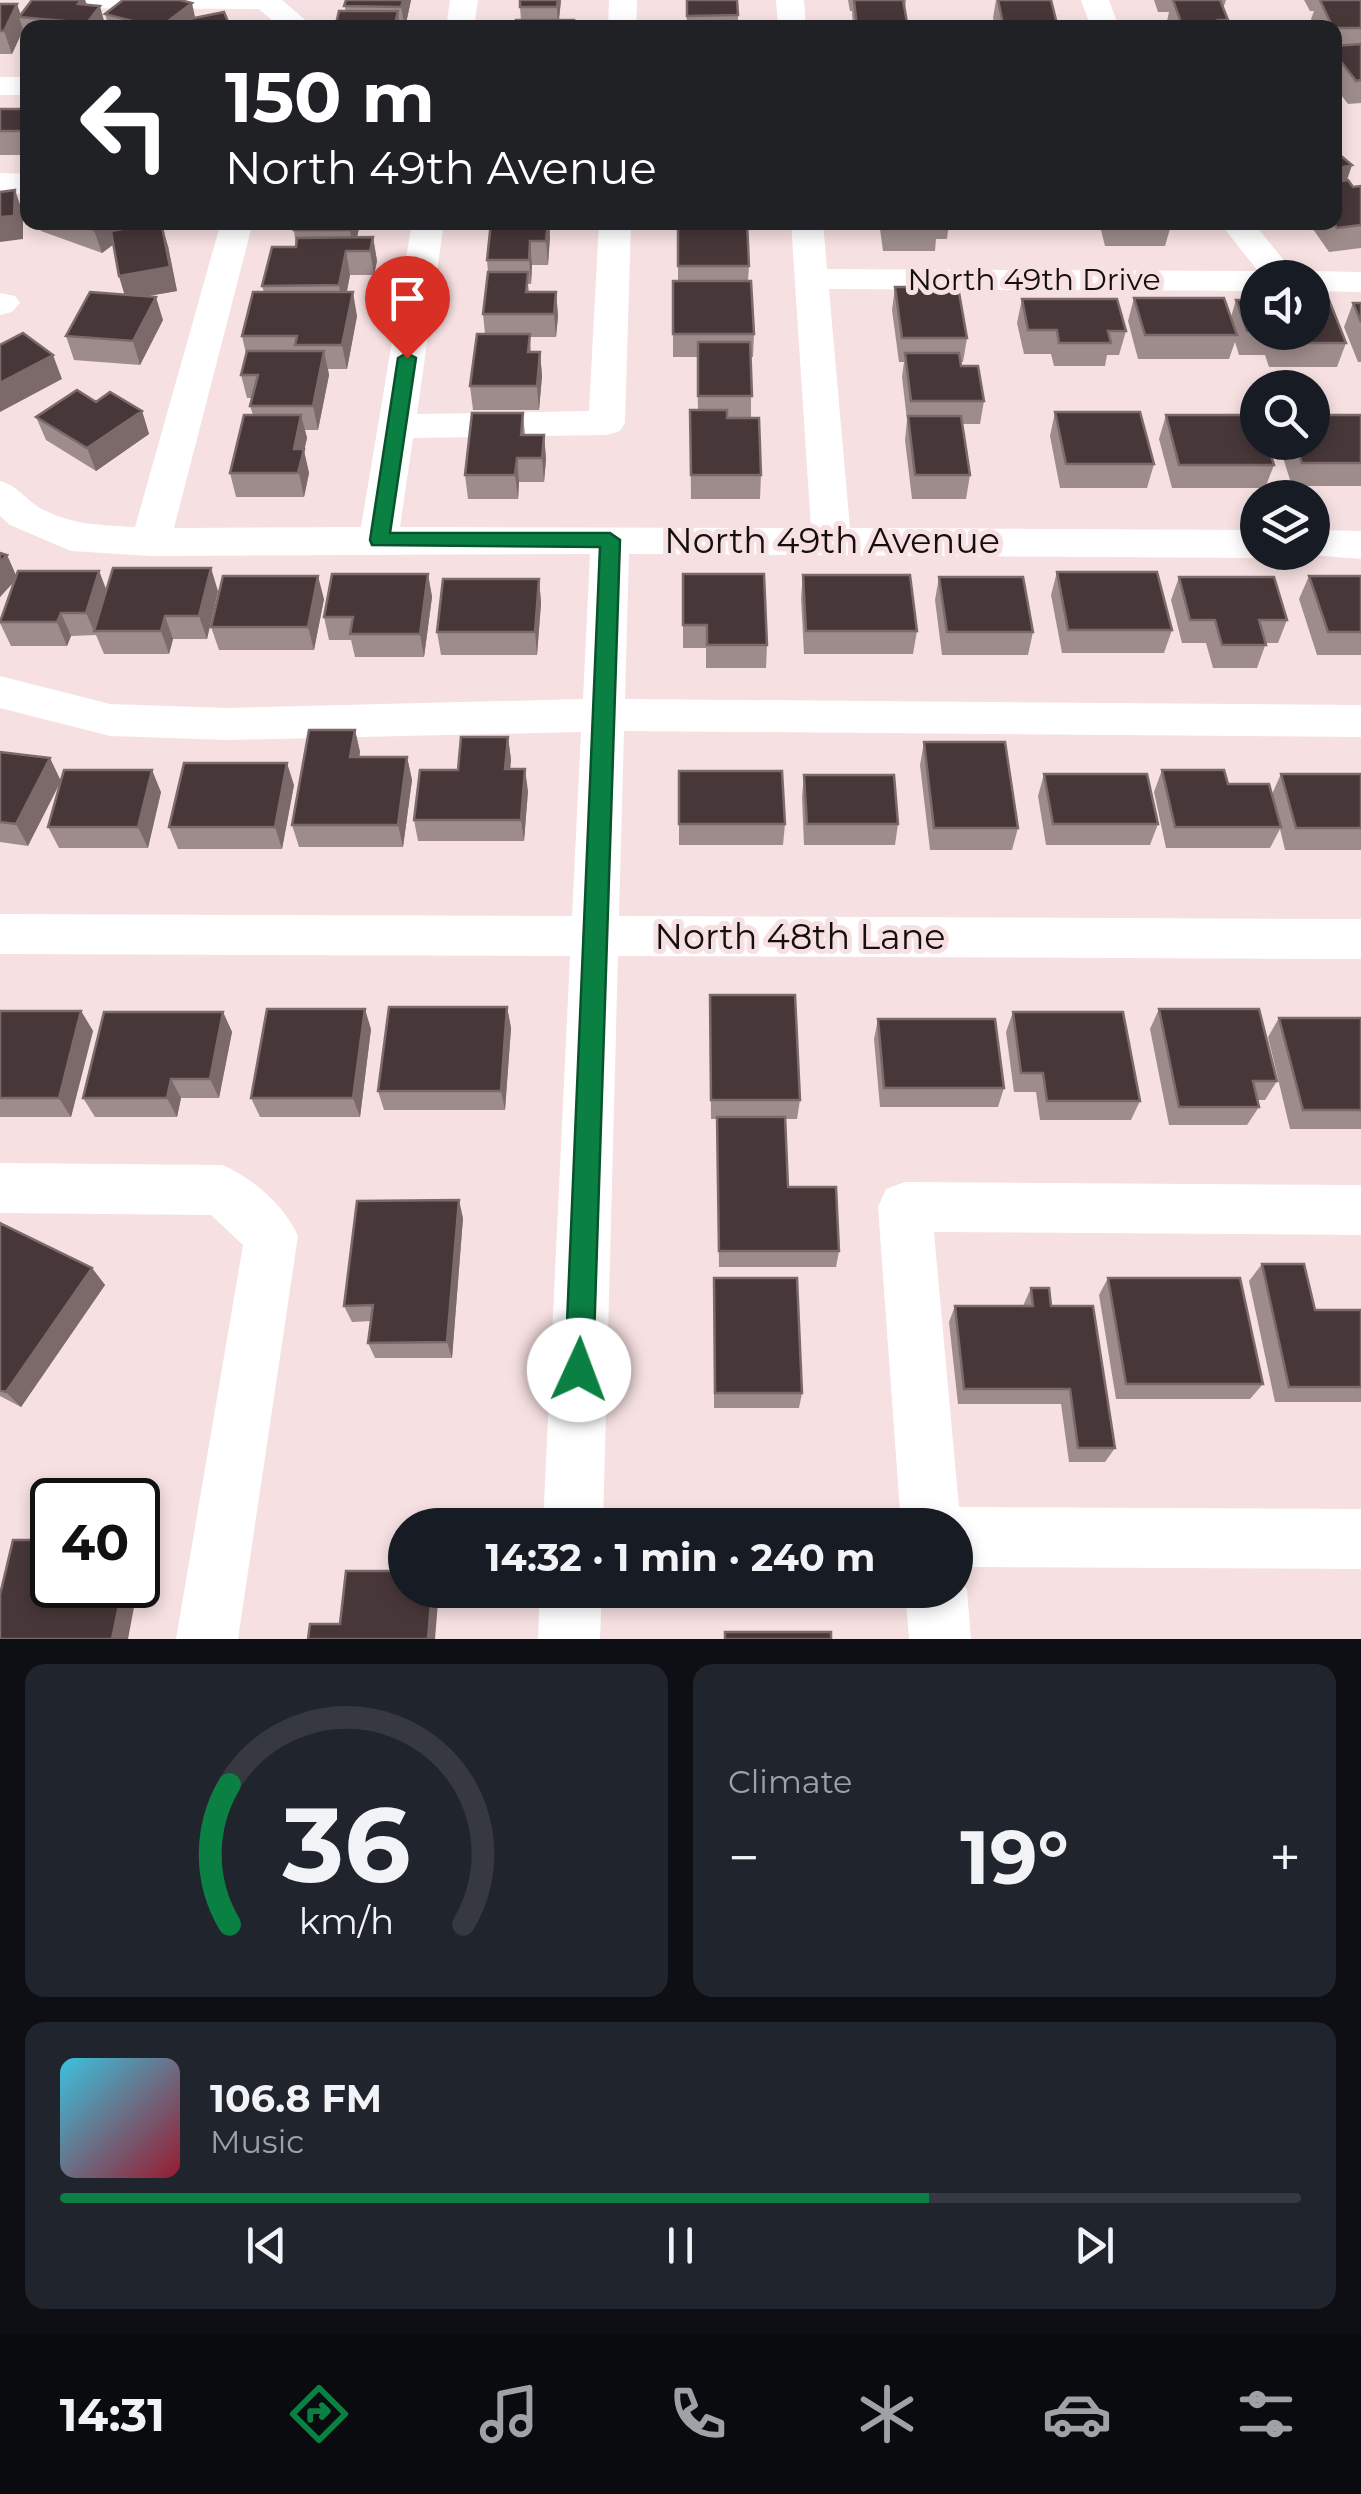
<!DOCTYPE html>
<meta charset="utf-8">
<style>
:root{--surface:#171b24;--page:#20242c;--text:#f1f3f6;--muted:#9ea1a6;--line:#363941;--accent:#0b8043}
body{margin:0;font-family:Montserrat,sans-serif;background:var(--page);color:var(--text);height:100vh;display:flex;flex-direction:column;font-size:38px;white-space:nowrap}
*{box-sizing:border-box;margin:0}
p{font-size:32px;color:var(--muted)}
.icon{flex:none;width:55px;height:55px;fill:none;stroke:currentColor;stroke-width:2;stroke-linecap:round;stroke-linejoin:round}
.map{position:relative;height:1639px;overflow:hidden}
.sheet{display:flex;flex-direction:column;gap:25px;padding:25px;background:#0d0f14;flex:1}
.sheet>*{flex:none}
.guide{position:absolute;left:20px;top:20px;width:1322px;height:210px;border-radius:20px;box-shadow:0 5px 15px #0003;background:#202124;color:#fff;overflow:hidden}
.controls{position:absolute;left:1240px;top:260px;display:grid;gap:20px}
.controls a{display:grid;place-items:center;width:90px;height:90px;border-radius:50%;background:var(--surface);box-shadow:0 5px 15px #0003;font-size:50px}
.speed{position:absolute;left:30px;top:1478px;display:flex;gap:20px;font-size:50px;font-weight:700;text-align:center}
.speed>*{display:grid;place-content:center;width:130px;height:130px;border-radius:50%;background:var(--surface);box-shadow:0 5px 15px #0003;line-height:1}
.speed .limit{border:5px solid #111;border-radius:15px;background:#fff;color:#111}
.pin{position:absolute;display:grid;place-items:center;width:85px;height:85px;color:#fff;margin:-102px -42px;border-radius:50% 50% 50% 0;rotate:-45deg;box-shadow:0 0 10px #0007}
.pin .icon{rotate:45deg}
.me{position:absolute;width:110px;margin:-55px;rotate:2deg;stroke-linejoin:round;filter:drop-shadow(0 0 8px #0008)}
.turn{display:flex;align-items:center;gap:35px;height:210px;padding:0 40px;font-size:45px}
.turn .icon{width:130px;height:130px;stroke-width:2.5}
.turn b{display:block;font-size:70px;line-height:85px}
.big{font-size:75px;font-weight:700;line-height:1.1}
.sheet .tile{flex:1;display:flex;flex-direction:column;justify-content:center;gap:15px;min-width:0;padding:0 35px;border-radius:20px;background:var(--page)}
.sheet .dial{align-items:center;gap:0}
.dial svg{height:260px;overflow:visible;fill:none;stroke:var(--line);stroke-width:7;stroke-linecap:round;text-anchor:middle}
.dial text{fill:var(--text);stroke:none}
.song{display:flex;align-items:center;gap:30px}
.cover{width:120px;height:120px;border-radius:15px;background:linear-gradient(135deg,hsl(190 70% 55%),hsl(350 70% 35%))}
.played{height:10px;border-radius:5px;background:linear-gradient(90deg,var(--accent) 70%,var(--line) 70%)}
.keys{display:flex;justify-content:space-around;direction:ltr}
.heat{display:flex;justify-content:space-between;align-items:center;font-size:55px;direction:ltr}
.sheet .tiles{flex:1;display:grid;gap:25px;grid-template-columns:1fr 1fr}
.tile:last-child{grid-column:span 2}
.trip{position:absolute;left:388px;top:1508px;width:585px;height:100px;border-radius:50px;background:var(--surface);box-shadow:0 5px 15px #0003;font-weight:700;line-height:100px;text-align:center}
.tabs{display:flex;height:160px;justify-content:space-around;align-items:center;background:#090b0e;color:var(--muted)}
.tabs .icon{width:70px;height:70px}
.tabs .selected{color:var(--accent)}
.tabs b{font-size:45px;color:var(--text)}
.map>svg:first-child{display:block}
</style>
<div class="map">
<svg width="1361" height="1639" viewBox="0 0 1361 1639">
<rect width="100%" height="100%" fill="#f6e0e1"/>
<g fill="none" stroke-linecap="round" stroke-linejoin="round">
<path fill="#fff" fill-rule="evenodd" d="M30 0H282L310 24 309 28H281L259 9 44 8Z
M450 0H478L474 28H446Z
M609 0H637L636 28H608Z
M776 0H804L806 28H778Z
M1081 0H1109L1119 28H1091Z
M0 77H28V95H0Z
M0 173 28 174V194L0 193Z
M221 222H253L174 528 361 527 412 222H444L417 414 589 411 599 222H631L625 423 620 431 607 435 413 438 400 527 811 528 791 222H823L827 269 1258 271 1219 222H1253L1298 278H1258V291L829 289 850 528 1258 530V552L1272 554 1258 558 629 554 625 699 1361 705V737L624 731 619 916 1361 919V959L618 956 603 1525H543L570 956 0 954V914L572 916 581 732 227 740 110 736 0 708V676L110 704 227 708 583 699 590 554 151 556 71 551 10 525 0 516V481C18 486 25 499 40 508 71 525 101 525 135 527Z
M1312 271 1361 272V292L1312 291V278H1298Z
M0 293 15 296 20 303 12 312 0 315Z
M1312 530 1361 531V559L1298 554 1312 552Z
M0 1163 222 1165C252 1177 285 1206 298 1236L238 1639H176L243 1245 211 1215 0 1213Z
M905 1182 1361 1185V1235L934 1232 959 1507 1361 1509V1569L955 1567V1525H901L878 1207 886 1189Z
M955 1567 967 1590 971 1639H909L905 1590H955Z
M540 1590H602L600 1639H538Z"/>
</g>
<path fill="#9e8c8c" d="M85 0 87 5 106 28H28V40L23 30 12 54H0V4L21 15Z
M346 0H411L405 28H335L345 11Z
M561 0 559 20H521L520 7Z
M686 0 738 15V28H687Z
M848 0H906L905 9 908 28H853L852 11H850Z
M996 0H1051L1058 28H996L993 18Z
M1154 0H1226L1223 9 1228 20 1226 28H1169L1167 21 1169 12H1158Z
M1304 0H1361V103L1348 104 1335 87V28H1315L1311 19 1314 11H1310Z
M105 14 196 18 247 28H109Z
M0 109H28V155H0Z
M1347 180 1353 187 1361 186V248L1329 252 1308 222H1335Z
M38 222H140L136 227 168 246 177 291 147 296 163 320 140 365 74 360 66 336 125 294 119 276 114 244 102 253 41 231Z
M360 222 357 238 373 237 377 261 374 275H350L347 292 357 316 347 369H328L329 375 318 430H305L307 438 304 451 309 473 304 497H236L230 473 253 415 250 406 252 398H247L241 375 246 354 242 336 264 292 262 286 296 247 294 230Z
M491 222H556V228H550L548 265H532L531 284H528L529 292H556L558 316 556 337H530L531 352H540L542 376 539 410H473L470 386 485 334 483 314 488 272 487 260Z
M678 222 749 266 748 281 754 334 753 357H751V418L761 475 760 499H691L690 410H698L697 357H673V281H678Z
M879 222H949L947 239H936L935 251H883Z
M1099 222H1172L1165 246H1105Z
M895 287 967 338 963 362H960L961 366 984 401 980 424H962L970 475 966 499H912L905 440 907 420 902 377 904 362H899L892 310Z
M1134 298 1231 317 1236 300H1258V332H1312L1346 343 1337 367H1269L1265 355H1239L1235 342 1229 359H1138L1128 321Z
M1022 299 1126 331 1119 355H1107L1105 366H1054L1051 354H1024L1017 323Z
M1353 303H1361V362H1358L1344 327Z
M142 411 149 434 96 471 46 440 36 417Z
M1055 412 1154 464 1147 488H1060L1050 436Z
M523 413 525 435H544L546 459 544 482H519L518 499H468L465 475Z
M1166 415 1274 465 1265 488H1172L1159 439Z
M1361 415V486H1292L1278 442H1312Z
M0 553 7 555 16 575 99 571 106 590 218 591 207 639H173L169 654H104L96 635 71 636 67 646H11L0 623 14 582 0 597Z
M1057 572 1172 630 1164 653H1062L1051 595Z
M428 574 432 597 424 657H355L351 640H329L324 617Z
M683 574 767 645 766 668H706V648H683Z
M803 575 917 631 913 654H804L801 598Z
M1309 576H1361V655H1317L1299 599Z
M939 577 1033 632 1028 655H942L935 600Z
M1179 577 1287 620 1278 643H1266L1257 668H1213L1206 643H1182L1171 600Z
M539 579 541 603 537 655H441L437 632Z
M324 599 314 650H219L211 627Z
M355 730 360 752 359 757H407L412 780 403 847H299L292 825Z
M508 737 511 760 510 769 528 791 524 841H418L414 820 458 770Z
M924 742 1018 828 1012 850H930L920 765Z
M0 752 28 846 0 842Z
M1162 770 1272 794 1281 774H1361V850H1285L1280 829 1270 848H1166L1154 792Z
M679 771 785 824 783 845H679Z
M1044 774 1158 824 1150 845H1046L1038 796Z
M804 775 898 824 895 845H804L802 797Z
M294 785 282 849H178L169 827Z
M161 792 148 848H59L48 827Z
M710 995 800 1100 797 1119H786L788 1187 839 1251 836 1267H719L717 1119H711Z
M507 1007 511 1028 505 1110H384L378 1091Z
M1159 1009 1277 1081 1265 1100H1257L1259 1107 1247 1125H1169L1150 1029Z
M0 1011H81L93 1031 71 1117H0Z
M223 1012 232 1032 219 1098H181L177 1117H95L83 1098Z
M1013 1012 1140 1101 1131 1120H1040L1036 1092H1014L1006 1032Z
M1279 1018H1361V1129H1290L1268 1037Z
M878 1019 1004 1088 998 1107H880L874 1039Z
M371 1029 360 1117H260L251 1098Z
M463 1218 452 1358H375L368 1343 371 1321 352 1322 344 1306Z
M0 1223 92 1268 105 1285 21 1407 0 1396Z
M1262 1264 1315 1310H1361V1402H1275L1249 1281Z
M714 1278 802 1393 799 1408H714Z
M1108 1278 1263 1384 1250 1399H1116L1099 1295Z
M1031 1288 1051 1306 1115 1448 1105 1462H1069L1061 1404H958L949 1322 955 1306H1023Z"/>
<path fill="#7c6a6b" d="M81 0H85L91 18 100 6 106 28H89L78 4Z
M403 0H411L405 28 401 7Z
M558 0H561L558 28 557 7Z
M192 3 197 26 175 22 176 28H161Z
M17 4 22 18 19 17 23 30 12 54 4 31Z
M398 11 400 28H394Z
M1352 165 1344 189 1335 190V169Z
M15 190 23 213V239L0 242V217Z
M104 222H140V224L102 253 94 230Z
M161 222 168 246 177 291 126 300 119 276Z
M351 222H360L354 254 350 230Z
M548 222H549L550 238 548 265 546 241Z
M373 237 377 261 374 275 370 251Z
M530 241 532 265 531 284 529 260Z
M346 251 350 275 343 309 339 285Z
M353 292 357 316 347 369 342 345Z
M556 292 558 316 556 337 554 314Z
M156 297 163 320 140 365 133 341Z
M324 351 329 375 318 430 313 406Z
M540 352 542 376 539 410 537 386Z
M53 355 62 379 0 412V383Z
M142 411 149 434 96 471 87 448Z
M301 415 307 438 304 451 309 473 304 497 294 449Z
M544 435 546 459 544 482 542 458Z
M517 458 519 482 518 499 515 475Z
M7 555 17 578 0 597V562Z
M211 568 218 591 207 639 199 616Z
M99 571 108 594 94 631 96 636 86 613Z
M428 574 432 597 424 657 420 634Z
M318 576 324 599 314 650 308 627Z
M539 579 541 603 537 655 535 632Z
M61 613 71 636 67 646 57 622Z
M165 616 173 639 169 654 161 631Z
M355 730 360 752 356 780 350 757Z
M508 737 511 760 508 791 505 769Z
M407 757 412 780 403 847 398 825Z
M50 758 61 781 28 846 16 824Z
M287 763 294 785 282 849 275 827Z
M525 769 528 791 524 841 521 820Z
M152 770 161 792 148 848 138 827Z
M507 1007 511 1028 505 1110 501 1091Z
M365 1009 371 1029 360 1117 353 1098Z
M81 1011 93 1031 71 1117 59 1098Z
M223 1012 232 1032 219 1098 210 1079Z
M171 1079 181 1098 177 1117 167 1098Z
M459 1200 463 1218 452 1358 447 1342Z
M92 1268 105 1285 21 1407 6 1392Z
M90 1585H107L103 1602 89 1591Z
M432 1590H439L435 1639H428Z
M122 1591 135 1602 128 1639H112Z"/>
<path fill="#473738" stroke="#7c6a6b" stroke-width="2.5" d="M32 0H81L78 4 100 6 87 23 19 17Z
M123 0H180L192 3 159 28 105 14Z
M346 0H403L401 7 344 6Z
M520 0H558L557 7H520Z
M687 0H737L738 15 687 16Z
M854 0H903L908 28H857Z
M998 0H1051L1058 28H1004Z
M1173 0H1220L1228 20H1218L1221 28H1183Z
M1320 0H1361V28H1333Z
M0 4H17L4 31H0Z
M339 11H398L394 28H335Z
M224 12 229 24 244 22 247 28H177L175 22Z
M516 20H574L573 28H515Z
M1361 44V80L1356 81 1335 54V46Z
M0 109H28V131H0Z
M1335 151 1352 165 1335 169Z
M1348 180 1353 187 1361 186V225L1337 228 1333 222H1335V182Z
M15 190 14 216 0 217V192Z
M74 222H104L94 230Z
M161 222 170 267 119 276 111 231Z
M296 222H351L350 230H294Z
M491 222H548L546 241H530L529 260H487Z
M678 222H747L749 266H678Z
M885 222H937L938 227H886Z
M373 237 370 251H346L339 285 262 286 272 247H296L297 238Z
M488 272H528L526 292H556L554 314H483Z
M673 281H751L754 334H673Z
M895 287H958L967 338H902Z
M90 292 156 297 133 341 66 336Z
M253 292H353L342 345H295L297 336H242Z
M1134 298H1224L1237 335H1145Z
M1022 299H1117L1126 331H1108L1111 343H1059L1057 330H1028Z
M1236 300H1258V331H1247Z
M1312 300H1329L1346 343H1277L1273 332H1312Z
M1353 303H1361V322Z
M23 333 53 355 0 383V345Z
M477 334H530L528 352H540L537 386H470Z
M698 342H750L752 396H698Z
M247 351H324L313 406H250L258 375H241Z
M905 353H959L961 366H978L984 401H911Z
M77 390 96 402 110 392 142 411 87 448 36 417Z
M690 410H727V418H759L761 475H691Z
M1055 412H1140L1154 464H1066Z
M472 413H523L521 435H544L542 458H517L515 475H465Z
M244 415H301L294 449H304L298 473H230Z
M1166 415H1258V442H1267L1274 465H1179Z
M1312 415H1361V463H1302L1294 442H1312Z
M908 416H961L970 475H915Z
M0 553 7 555 0 562Z
M113 568H211L199 616H165L161 631H94Z
M18 571H99L86 613H61L57 622H0Z
M1057 572H1157L1172 630H1068Z
M332 574H428L420 634H350L353 617H324Z
M683 574H764L767 645H707V625H683Z
M803 575H910L917 631H806Z
M223 576H318L308 627H211Z
M1309 576H1361V632H1328Z
M939 577H1023L1033 632H947Z
M1179 577H1274L1287 620H1259L1266 645H1222L1215 620H1190Z
M443 579H539L535 632H437Z
M309 730H355L350 757H407L398 825H292Z
M461 737H508L505 769H525L521 820H414L420 770H458Z
M924 742H1005L1018 828H934Z
M0 752 50 758 16 824 0 822Z
M184 763H287L275 827H169Z
M64 770H152L138 827H48Z
M1162 770H1224L1228 784H1269L1281 827H1175Z
M679 771H782L785 824H679Z
M1044 774H1147L1158 824H1053Z
M1281 774H1361V828H1296Z
M804 775H894L898 824H807Z
M710 995H795L800 1100H711Z
M389 1007H507L501 1091H378Z
M267 1009H365L353 1098H251Z
M1159 1009H1259L1277 1081H1253L1259 1107H1179Z
M0 1011H81L59 1098H0Z
M104 1012H223L210 1079H171L167 1098H83Z
M1013 1012H1123L1140 1101H1047L1043 1073H1021Z
M1279 1018H1361V1110H1303Z
M878 1019H995L1004 1088H884Z
M717 1117H785L788 1187H836L839 1251H719Z
M459 1200 447 1342 368 1343 373 1305 344 1306 357 1201Z
M0 1223 92 1268 6 1392 0 1390Z
M1262 1264H1304L1315 1310H1361V1387H1289Z
M714 1278H797L802 1393H715Z
M1108 1278H1240L1263 1384H1126Z
M1031 1288H1049L1051 1306H1093L1115 1448H1078L1070 1389H964L955 1306H1033Z
M13 1540H52V1585H90L89 1591H122L112 1639H0V1595Z
M346 1571H405V1590H432L428 1639H308L310 1624H340Z
M725 1632H831V1639H725Z"/>
<path fill="#0b8043" stroke="#07532c" stroke-width="2.5" d="M407 353 416 358 390 533H610L620 540 593 1370 589 1380 579 1384 569 1380 565 1370 600 547 372 545 370 540 398 358Z"/>
<g text-anchor="middle" stroke-width="10" stroke-linejoin="round" paint-order="stroke">
<g font-size="30" fill="#150e0e" stroke="#f6e0e1">
<text x="1034" y="290">North 49th Drive</text>
</g>
<g font-size="35" fill="#150e0e" stroke="#f6e0e1">
<text x="832" y="553">North 49th Avenue</text>
<text x="800" y="949">North 48th Lane</text>
</g>
</g>
</svg>
<div class="controls">
<a><svg class="icon" aria-label="sound" viewBox="0 0 24 24"><path d="M4 9h4l5-4v14l-5-4H4zM17 9q2 3 0 6"/></svg></a>
<a><svg class="icon" aria-label="search" viewBox="0 0 24 24"><circle cx="10" cy="10" r="6"/><path d="M15 15l6 6"/></svg></a>
<a><svg class="icon" aria-label="layers" viewBox="0 0 24 24"><path d="M12 4l9 5-9 5-9-5zM3 14l9 5 9-5"/></svg></a>
</div>
<div class="speed"><div class="limit">40</div></div>
<div class="pin" style="left:407px;top:358px;background:#d93025"><svg class="icon" aria-label="arrive" viewBox="0 0 24 24"><path d="M6 21V4h12l-3 4 3 4H6"/></svg></div>
<svg class="me" style="left:579px;top:1370px" viewBox="-20 -20 40 40"><circle r="19" fill="#fff"/><path d="M0-13L10 11 0 6-10 11z" fill="#0b8043"/></svg>
<div class="trip">14:32 · 1 min · 240 m</div>
<div class="guide">
<div class="turn"><svg class="icon" aria-label="left" viewBox="0 0 24 24"><path d="M17 20v-9H6M10 6l-5 5 5 5"/></svg><div><b>150 m</b>North 49th Avenue</div></div>
</div>
</div>
<section class="sheet">
<div class="tiles">
<div class="tile dial"><svg viewBox="0 0 100 80">
<path d="M14 69A42 42 0 1 1 86 69"/>
<path d="M14 69A42 42 0 0 1 14 26" stroke="#0b8043"/>
<text x="50" y="56" font-size="32" font-weight="700">36</text>
<text x="50" y="72" font-size="11">km/h</text>
</svg></div>
<div class="tile"><p>Climate</p>
<div class="heat"><a>−</a><b class="big">19°</b><a>+</a></div>
</div>
<div class="tile">
<div class="song"><i class="cover"></i><div><b>106.8 FM</b><p>Music</p></div></div>
<div class="played"></div>
<div class="keys"><svg class="icon" aria-label="previous" viewBox="0 0 24 24"><path d="M18 5L8 12l10 7zM5 5v14"/></svg><svg class="icon" aria-label="pause" viewBox="0 0 24 24"><path d="M8 5v14M16 5v14"/></svg><svg class="icon" aria-label="next" viewBox="0 0 24 24"><path d="M6 5l10 7-10 7zM19 5v14"/></svg></div>
</div>
</div>
</section>
<nav class="tabs">
<b>14:31</b>
<svg class="icon selected" aria-label="directions" viewBox="0 0 24 24"><path d="M12 3l9 9-9 9-9-9zM9 14v-3h6M13 9l2 2-2 2"/></svg>
<svg class="icon" aria-label="music" viewBox="0 0 24 24"><path d="M9 18V5l10-2v13"/><circle cx="6" cy="18" r="3"/><circle cx="16" cy="16" r="3"/></svg>
<svg class="icon" aria-label="phone" viewBox="0 0 24 24"><path d="M5 4h4l2 5-3 2q2 4 5 5l2-3 5 2v4C11 20 4 13 5 4z"/></svg>
<svg class="icon" aria-label="climate" viewBox="0 0 24 24"><path d="M12 3v18M4 7l16 10M4 17L20 7"/></svg>
<svg class="icon" aria-label="car" viewBox="0 0 24 24"><path d="M5 17H2v-5l4-1 3-4h7l3 4 3 1v5h-3M9 17h6M6 11h13"/><circle cx="7" cy="17" r="2"/><circle cx="17" cy="17" r="2"/></svg>
<svg class="icon" aria-label="filters" viewBox="0 0 24 24"><path d="M4 7h16M4 17h16"/><circle cx="9" cy="7" r="2"/><circle cx="15" cy="17" r="2"/></svg>
</nav>
